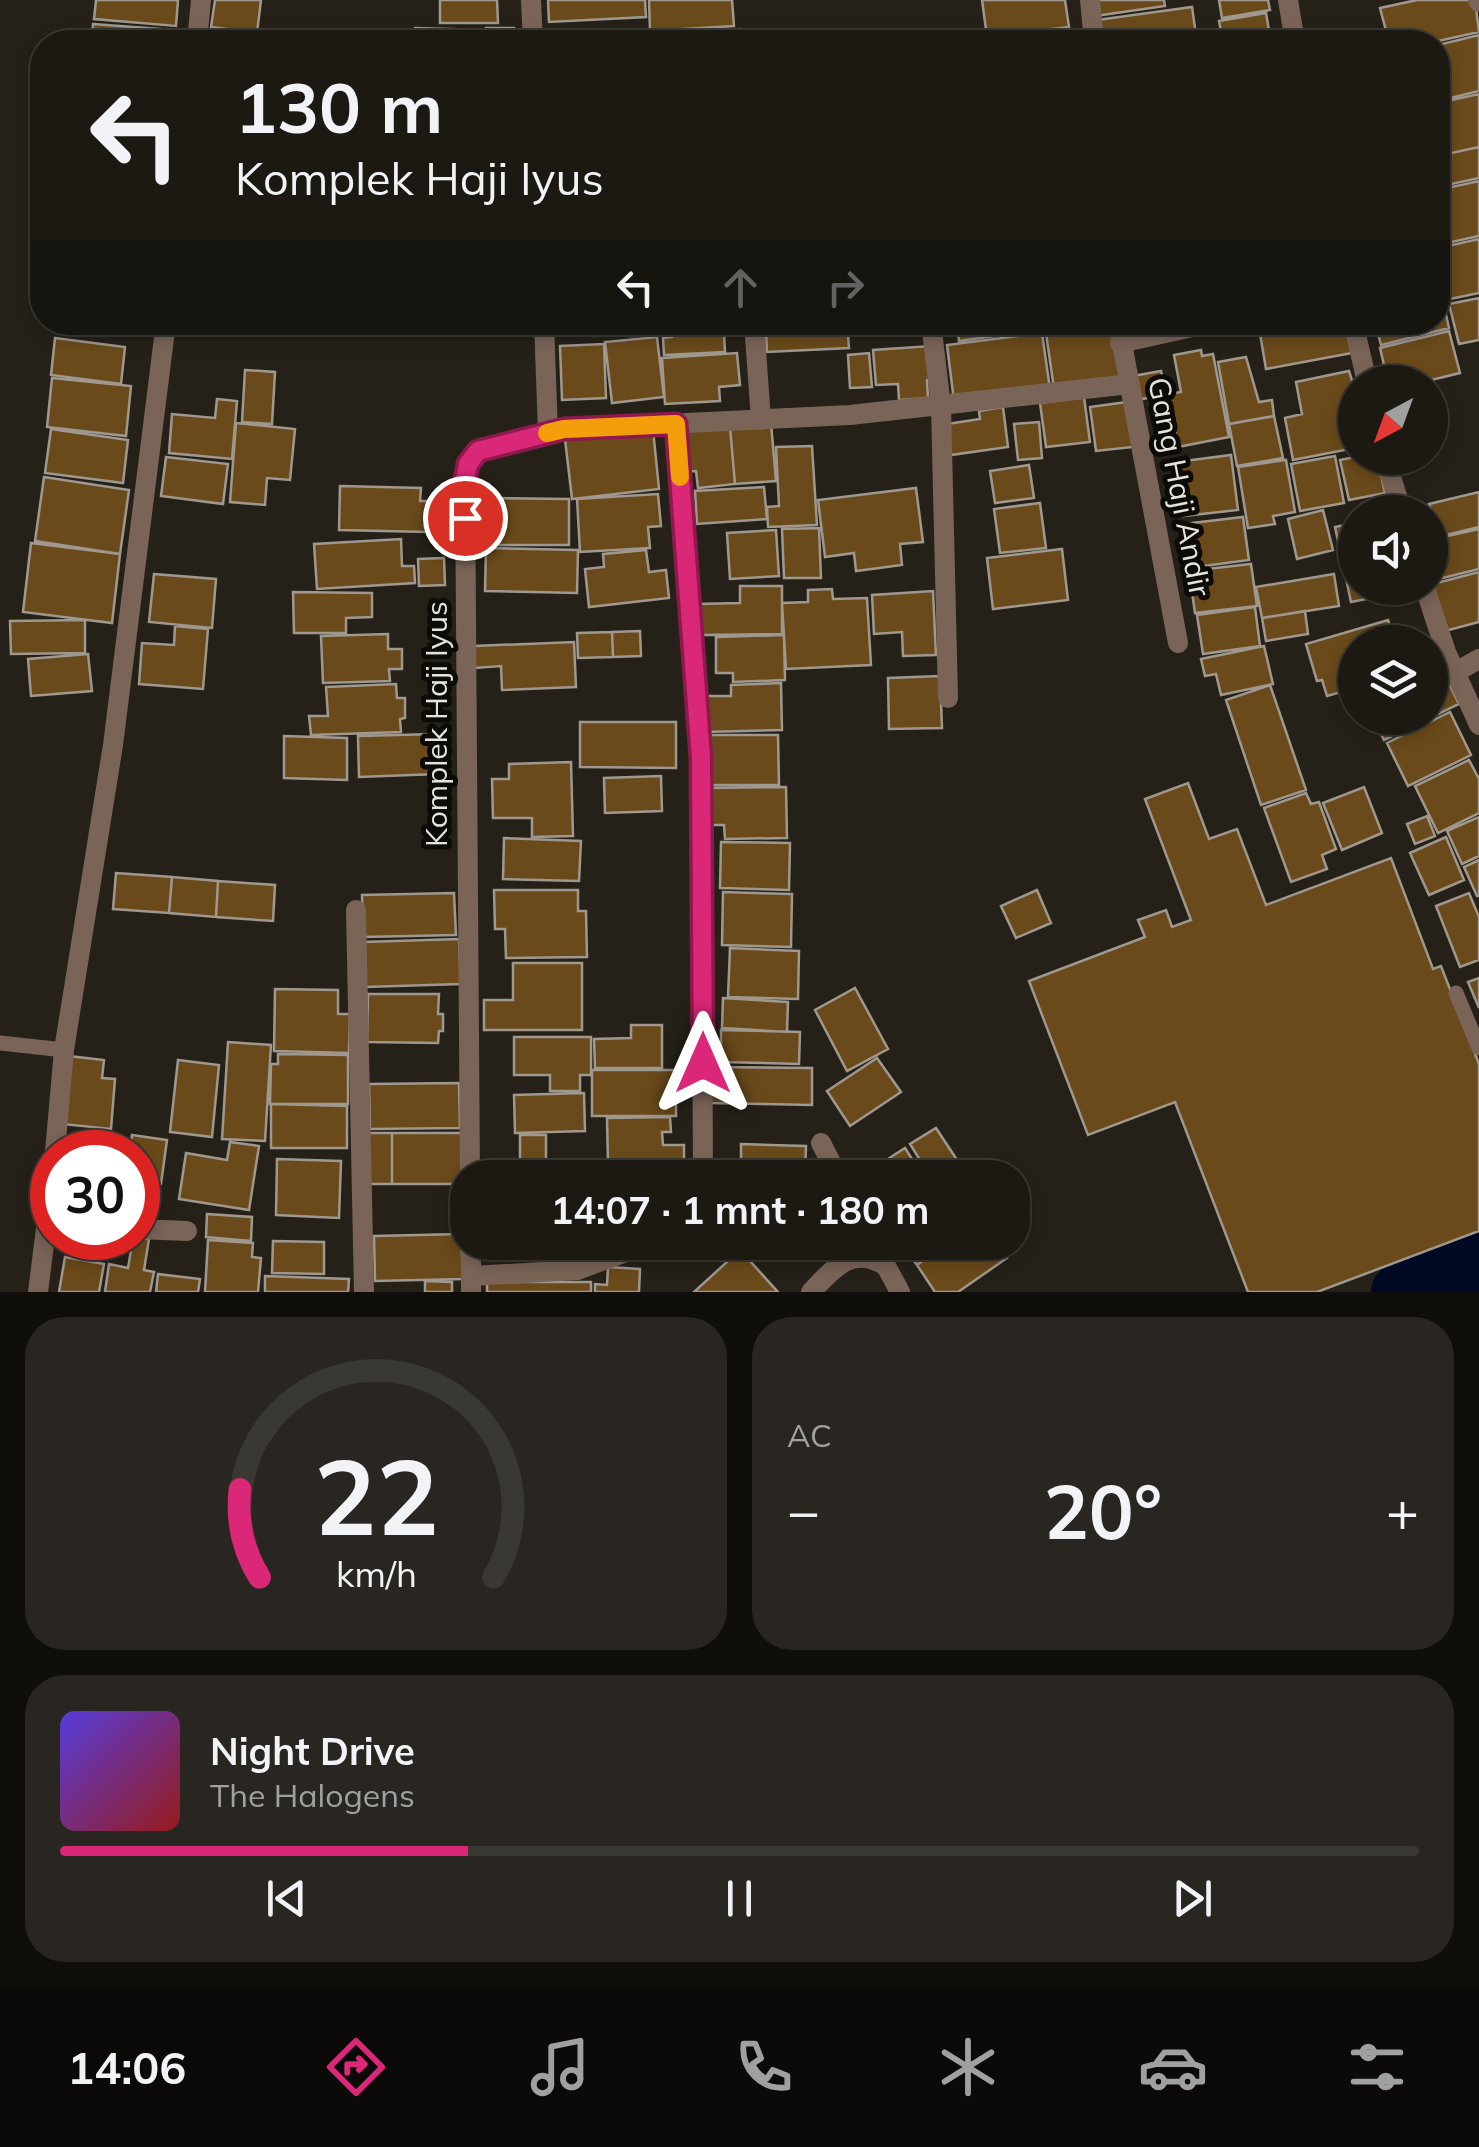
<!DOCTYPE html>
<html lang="id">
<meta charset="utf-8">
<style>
:root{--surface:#1c1913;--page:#292621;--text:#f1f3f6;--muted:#a0a0a0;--line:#3a3833;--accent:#db2777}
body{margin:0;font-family:Mulish,sans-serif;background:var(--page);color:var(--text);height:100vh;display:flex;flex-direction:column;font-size:38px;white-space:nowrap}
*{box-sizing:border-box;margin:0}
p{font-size:32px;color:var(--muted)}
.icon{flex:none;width:55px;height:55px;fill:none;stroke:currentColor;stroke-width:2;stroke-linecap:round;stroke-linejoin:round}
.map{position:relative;height:1292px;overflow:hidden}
.panel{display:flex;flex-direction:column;gap:25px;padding:25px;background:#0f0e0a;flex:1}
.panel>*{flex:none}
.banner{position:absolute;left:30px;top:30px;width:1420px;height:305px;border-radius:40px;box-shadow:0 5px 15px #0003,0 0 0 2px var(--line);background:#1c1913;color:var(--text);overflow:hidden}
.needle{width:65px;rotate:221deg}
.tools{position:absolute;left:1338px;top:365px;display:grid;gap:20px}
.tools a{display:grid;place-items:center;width:110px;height:110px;border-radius:50%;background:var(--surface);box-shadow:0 5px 15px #0003,0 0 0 2px var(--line);font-size:50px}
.speed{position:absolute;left:30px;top:1130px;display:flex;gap:20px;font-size:50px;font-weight:700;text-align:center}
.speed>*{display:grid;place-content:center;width:130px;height:130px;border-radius:50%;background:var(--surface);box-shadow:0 5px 15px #0003,0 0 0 2px var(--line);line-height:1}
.speed .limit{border:15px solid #d22;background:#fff;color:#111}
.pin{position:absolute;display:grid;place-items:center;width:85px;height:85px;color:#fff;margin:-42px;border:5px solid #fff;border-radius:50%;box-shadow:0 2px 10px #0007}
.me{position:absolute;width:110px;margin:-55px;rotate:0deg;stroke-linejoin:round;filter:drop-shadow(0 0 8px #0008)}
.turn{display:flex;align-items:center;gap:35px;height:210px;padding:0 40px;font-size:45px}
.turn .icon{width:130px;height:130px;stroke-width:2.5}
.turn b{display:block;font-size:70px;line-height:85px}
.lanes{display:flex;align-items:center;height:95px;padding:0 40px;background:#0003;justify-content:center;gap:50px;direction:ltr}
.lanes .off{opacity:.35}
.big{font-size:75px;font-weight:700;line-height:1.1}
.panel .card{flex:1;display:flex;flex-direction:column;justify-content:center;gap:15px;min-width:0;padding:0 35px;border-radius:40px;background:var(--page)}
.panel .dial{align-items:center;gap:0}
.dial svg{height:260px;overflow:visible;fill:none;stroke:var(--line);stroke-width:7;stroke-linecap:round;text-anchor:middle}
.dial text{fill:var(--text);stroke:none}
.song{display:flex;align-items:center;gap:30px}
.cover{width:120px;height:120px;border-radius:15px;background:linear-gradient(135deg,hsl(250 70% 55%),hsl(0 70% 35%))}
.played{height:10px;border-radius:5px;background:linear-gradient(90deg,var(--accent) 30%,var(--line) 30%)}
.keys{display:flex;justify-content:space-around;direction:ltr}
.heat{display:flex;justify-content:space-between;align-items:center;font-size:55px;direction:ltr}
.panel .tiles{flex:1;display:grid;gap:25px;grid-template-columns:1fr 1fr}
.card:last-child{grid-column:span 2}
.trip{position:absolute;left:450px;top:1160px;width:580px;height:100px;border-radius:40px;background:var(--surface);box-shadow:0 5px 15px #0003,0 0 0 2px var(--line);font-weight:700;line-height:100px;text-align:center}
.menu{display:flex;height:160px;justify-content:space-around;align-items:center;background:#0b0a08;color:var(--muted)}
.menu .icon{width:70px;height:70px}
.menu .on{color:var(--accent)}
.menu b{font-size:45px;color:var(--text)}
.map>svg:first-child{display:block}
</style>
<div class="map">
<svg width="1479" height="1292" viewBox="0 0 1479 1292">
<rect width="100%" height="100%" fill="#252119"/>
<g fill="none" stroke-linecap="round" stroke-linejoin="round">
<path stroke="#000923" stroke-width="58" d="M1400 1292 1479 1261"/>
</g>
<path fill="#6a4a1a" stroke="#9f988f" stroke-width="2.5" d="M96 0H178L176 26 94 19Z
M215 0H261L257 33 211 27Z
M440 0H497L498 23H440Z
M548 0H645L646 17 549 22Z
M649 0H732L734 26 650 31Z
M982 0H1065L1069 27 987 37Z
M1093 0H1164L1165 6 1095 16Z
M1219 0H1268L1270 10 1222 18Z
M1417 0H1475L1479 32 1434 42H1389L1380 8Z
M1192 7 1197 42H1100L1097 20Z
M1266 13 1271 42H1223L1219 21Z
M93 24 173 30 172 42H92Z
M415 28 482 30 481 42H415Z
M486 28H514V42H486Z
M741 29 742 42H637V35Z
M212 31 260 39V42H210Z
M1057 32 1058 42H998V40Z
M1479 35V91L1438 101V45Z
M1479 94V147L1438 156V103Z
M1479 147V178L1438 187V156Z
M1479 181V236L1438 245V190Z
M1479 239V293L1450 299 1439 248Z
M1438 279 1449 328 1381 345 1375 322H1438Z
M1479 298V340L1459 344 1449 304Z
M212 322H244L243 329Z
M593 322H626L627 334 594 336Z
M630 322H659L660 335 631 336Z
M671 322H732L733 333H724L725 352 664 355 663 338 672 337Z
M786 322H847L849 348 767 352 766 333 787 332Z
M957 322H1015L1016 333 959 341Z
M1258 322H1347L1352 353 1266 369Z
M1113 323 1121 380 1054 389 1046 333Z
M1449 331 1460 373 1423 382H1388L1380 348Z
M1042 333 1050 389 954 401 947 345Z
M657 337 664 397 612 403 605 342Z
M55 338 125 347 121 384 51 375Z
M604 344 606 398 562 400 560 346Z
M931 346 934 379 927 380 928 398 899 400 898 384 876 385 873 350Z
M1201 350 1202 356 1213 354 1229 437 1178 447 1168 394 1181 392 1174 355Z
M737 353 740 385 719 387 720 401 665 404 662 358Z
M869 353 872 387 850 388 848 355Z
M1246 357 1259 402 1272 400 1274 416 1229 424 1218 362Z
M245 370 275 372 272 424 242 422Z
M1161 371 1166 394 1138 400 1133 376Z
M1349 371 1355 390V448L1293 460 1285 418 1302 414 1296 382Z
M52 378 131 386 126 436 47 427Z
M1084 397 1090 442 1046 447 1040 403Z
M217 399 237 401 232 459 169 453 172 414 215 418Z
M1127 402 1133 447 1096 451 1090 407Z
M1003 407 1008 447 951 455 947 424 980 419 979 411Z
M1274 416 1283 458 1237 466 1229 424Z
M1039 422 1042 458 1018 460 1014 424Z
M236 423 295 429 290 480 267 478 265 505 230 502Z
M771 423 776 481 735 484 730 427Z
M730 427 735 484 698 488 696 471 682 472 678 432Z
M51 429 128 440 123 483 45 473Z
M653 429 659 489 572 499 565 439Z
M812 446 817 525 768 527 767 507 779 506 776 447Z
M1231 455 1238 510 1183 516 1176 462Z
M1335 456 1344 503 1300 511 1291 464Z
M166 457 228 464 223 504 161 496Z
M1355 457 1377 458 1385 493 1349 500 1340 460Z
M1286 460 1295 512 1273 516 1275 524 1248 528 1238 467Z
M1029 465 1034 498 995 503 990 471Z
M44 477 129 490 120 554 35 541Z
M340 486 421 488 420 501H428L427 532 339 530Z
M764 487 767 519 697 524 695 491Z
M916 488 923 542 900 544 902 565 856 571 854 553 825 557 818 500Z
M1479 492V527L1430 539V521L1434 520 1429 504Z
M658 494 661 526 648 527 650 548 580 552 577 499Z
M495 498 569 499V545H496Z
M1040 503 1046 548 1000 553 994 509Z
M1323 510 1333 550 1297 559 1288 519Z
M1243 517 1249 560 1189 568 1183 524Z
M1355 523V588H1402V592L1351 602 1335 527Z
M819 528 821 578H784L782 529Z
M1479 529V569L1443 578 1434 539Z
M776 530 779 576 730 579 727 533Z
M401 539 402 566H414L415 583 317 589 314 544Z
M31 543 120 554 112 623 23 612Z
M486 548 578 550 577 593 485 591Z
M1062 549 1068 600 993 609 987 558Z
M646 550 649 572 666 570 669 598 589 607 585 569 604 567 603 554Z
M444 558 445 585 419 586 418 559Z
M1251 564 1257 606 1195 613 1189 571Z
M1479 572V622L1445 631 1433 584Z
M154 574 216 579 212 628 149 622Z
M1334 574 1339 606 1262 618 1256 587Z
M740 586H782V634L696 635V604L740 603Z
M832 589 833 599 867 598 871 665 786 669 782 603 808 602V590Z
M933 591 936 655 903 656 902 632 874 634 872 595Z
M293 592 372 593V617L346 618V633H294Z
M1255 607 1260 646 1203 654 1197 615Z
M1305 611 1308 634 1266 641 1262 618Z
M85 620V653L11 654 10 621Z
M1388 620 1395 642H1355V688L1327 696 1322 680 1317 681 1306 644Z
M175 626 208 629 203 689 139 684 142 643 174 645Z
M640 631 641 656 613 657 612 632Z
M612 632 613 657 578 658 577 633Z
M388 634V649H402V669H389L390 681 323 683 321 636Z
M784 635 785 680 733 682V673H716V637Z
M574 642 576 687 502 690 501 666 475 668 474 646Z
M1264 646 1273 684 1221 695 1216 674 1205 676 1201 659Z
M88 654 92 691 31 696 28 659Z
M1437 659 1459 704 1384 740 1373 718H1430V662Z
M940 676 942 728 889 729 888 678Z
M781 683 782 730 704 732 702 696H731V685Z
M396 684 397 698H405V718L400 719 401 732 311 735 309 716H328L326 687Z
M1270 685 1306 790 1261 805 1226 700Z
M1450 712 1471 755 1408 786 1387 743Z
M580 722H676V768L580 767Z
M436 734 438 774 359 777 358 736Z
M705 735H778L779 785H705Z
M284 736 347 738V780L284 778Z
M1469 760 1479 779V813L1438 833 1415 786Z
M571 762 573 836 532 837V818H493L492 779H509V764Z
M661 776 662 811 605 813 604 778Z
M1188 783 1209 839 1237 829 1266 905 1391 858 1433 969 1441 966 1479 1064V1231L1317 1292H1248L1175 1102 1088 1135 1029 981 1145 937 1138 920 1166 910 1172 927 1191 920 1145 799Z
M786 787 787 838 725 839 724 825H706L704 788Z
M1364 787 1382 833 1342 850 1323 803Z
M1306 793 1311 804 1319 802 1336 849 1322 855 1327 869 1291 882 1264 808Z
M1427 816 1435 836 1415 844 1407 824Z
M1479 817V856L1462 864 1447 831Z
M1446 837 1464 880 1429 895 1410 853Z
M504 838 581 841 579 881 503 879Z
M721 842 790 843 789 890 720 888Z
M1479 860V896H1477L1464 867Z
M116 873 172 877 169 913 113 909Z
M172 877 218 881 216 917 169 913Z
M218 881 275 885 273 921 216 917Z
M494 890H578V911H586L587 957 506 958 505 929H495Z
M1037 890 1051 923 1016 938 1001 906Z
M723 892 792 894 791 947 722 945Z
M454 893 456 935 363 937 362 895Z
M1469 893 1479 917V960L1460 967 1436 906Z
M459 939 461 984 365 987 363 942Z
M730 948 799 951 798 999 728 997Z
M513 963H582V1030H484V1000H513Z
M1479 978V1008L1468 982Z
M855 988 888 1049 847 1071 815 1010Z
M275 989 338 990V1014H350L349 1053 274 1051Z
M368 994H439L438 1014H443V1031H439L438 1043 367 1042Z
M723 998 788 1002 787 1032 722 1028Z
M631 1025H662V1068H595L594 1039 631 1038Z
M721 1030 800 1032 799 1064 721 1062Z
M514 1037H591V1075H580V1091H550V1075H514Z
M228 1042 271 1045 265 1141 222 1139Z
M278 1054 348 1055V1104H270L271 1064H278Z
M69 1056 104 1060 102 1078 115 1079 111 1129 62 1124Z
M877 1058 901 1092 850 1126 827 1091Z
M178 1060 219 1065 212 1137 170 1132Z
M707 1067 812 1068V1105L707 1103Z
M592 1070H676V1116H592Z
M459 1083 460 1128 370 1129 369 1084Z
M584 1093 585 1131 515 1133 514 1095Z
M271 1104 347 1106V1148H271Z
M670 1117 671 1132H662L663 1145H684V1163L608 1164 607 1118Z
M936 1128 963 1169 950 1178H931L910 1144Z
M363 1133H392V1184H363Z
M392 1133H467V1184H392Z
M88 1135 126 1140 125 1152H68V1149L86 1151Z
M132 1135 167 1140 161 1184H152L150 1202 138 1200V1152H130Z
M520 1135H546V1160H520Z
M230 1142 259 1146 249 1210 179 1199 186 1153 227 1160Z
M741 1144 806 1146 805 1178H741Z
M905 1148 924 1178H864L863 1175Z
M277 1159 341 1161 339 1218 276 1215Z
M622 1169 623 1178H590L589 1170Z
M677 1170V1178H639V1172Z
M207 1214 252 1217 251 1241 206 1237Z
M461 1234 463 1279 375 1281 374 1236Z
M133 1238 149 1239 144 1270 154 1272 150 1292H105L109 1264 128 1268Z
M208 1240 253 1243 252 1257 261 1258 258 1292H205Z
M273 1241 324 1242V1274L272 1273Z
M900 1242H949L917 1265Z
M949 1242H996L1007 1258 958 1292H935L917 1265Z
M740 1250 778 1292H694Z
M65 1257 104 1264 99 1292H59Z
M608 1267 640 1269 639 1292H595V1284L607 1285Z
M158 1274 200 1279 198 1292H156Z
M265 1276 349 1279 348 1292H265Z
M425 1281 452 1282V1292H425Z
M487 1282H591V1292H487Z"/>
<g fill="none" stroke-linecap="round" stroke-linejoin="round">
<path stroke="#7a6457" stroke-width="15" d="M1456 993 1479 1048
M0 1043 64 1050"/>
<path stroke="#7a6457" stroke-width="20" d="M531 0 533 42
M1090 0 1094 42
M1288 0 1295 42
M1478 0 1479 2
M197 42 201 0
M544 322 548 433
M754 322 761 420
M931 322 941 407 948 698
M1118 322 1178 643
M1353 322 1367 382
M1120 343 1215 322
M676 424 701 757 703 1178
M1385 458 1402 512
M1425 588 1446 652 1479 725
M1454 673 1479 659
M356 910 364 1292
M821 1143 839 1178
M55 1152 64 1050 113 745 166 322
M470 1178 465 480 468 464 478 451 564 429 850 415 1130 384
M138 1229 187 1231
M471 1242V1292
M873 1242 900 1292
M471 1276 577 1270 653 1242
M38 1292 52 1181
M811 1292C833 1269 852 1245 884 1265"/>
</g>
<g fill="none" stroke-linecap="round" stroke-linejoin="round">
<defs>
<path id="route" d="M465 518V480L468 464 478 451 564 429 676 424 701 758 703 1063"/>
</defs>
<use href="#route" stroke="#8e194d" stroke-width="25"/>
<use href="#route" stroke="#db2777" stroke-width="18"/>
<path stroke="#f59e0b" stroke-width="18" d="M547 433 564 429 676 424 680 477"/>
</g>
<g text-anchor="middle" stroke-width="10" stroke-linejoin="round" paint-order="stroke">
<g font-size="30" fill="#e6e3de" stroke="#0d0b08">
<text transform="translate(1179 487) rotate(79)" y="10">Gang Haji Andir</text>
<text transform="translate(437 724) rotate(-90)" y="10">Komplek Haji Iyus</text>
</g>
</g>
</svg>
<div class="tools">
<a><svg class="needle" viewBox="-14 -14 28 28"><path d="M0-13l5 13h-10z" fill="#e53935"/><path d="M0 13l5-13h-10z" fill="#a0a0a0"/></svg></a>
<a><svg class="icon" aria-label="sound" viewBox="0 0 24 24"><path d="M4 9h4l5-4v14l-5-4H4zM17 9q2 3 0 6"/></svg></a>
<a><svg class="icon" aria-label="layers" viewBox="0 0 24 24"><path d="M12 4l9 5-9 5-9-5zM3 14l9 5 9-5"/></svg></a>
</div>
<div class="speed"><div class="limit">30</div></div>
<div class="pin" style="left:465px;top:518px;background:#d93025"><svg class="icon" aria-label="arrive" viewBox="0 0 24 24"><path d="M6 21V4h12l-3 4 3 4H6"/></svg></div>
<svg class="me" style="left:703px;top:1063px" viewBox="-20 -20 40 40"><path d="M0-17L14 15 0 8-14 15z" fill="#db2777" stroke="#fff" stroke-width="4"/></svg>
<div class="trip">14:07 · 1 mnt · 180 m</div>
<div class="banner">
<div class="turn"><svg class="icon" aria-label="left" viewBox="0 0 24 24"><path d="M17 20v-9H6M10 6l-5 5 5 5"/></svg><div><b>130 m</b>Komplek Haji Iyus</div></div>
<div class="lanes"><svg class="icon" aria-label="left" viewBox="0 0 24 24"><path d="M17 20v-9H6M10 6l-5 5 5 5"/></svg><svg class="icon off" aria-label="ahead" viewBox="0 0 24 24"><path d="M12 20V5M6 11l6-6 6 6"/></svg><svg class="icon off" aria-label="right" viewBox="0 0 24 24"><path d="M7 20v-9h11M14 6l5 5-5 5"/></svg></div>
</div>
</div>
<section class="panel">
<div class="tiles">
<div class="card dial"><svg viewBox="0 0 100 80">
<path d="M14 69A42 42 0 1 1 86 69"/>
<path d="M14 69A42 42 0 0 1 8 42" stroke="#db2777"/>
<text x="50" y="56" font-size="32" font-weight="700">22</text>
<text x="50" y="72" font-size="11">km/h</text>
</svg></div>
<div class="card"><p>AC</p>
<div class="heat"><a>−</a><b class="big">20°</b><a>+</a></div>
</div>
<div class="card">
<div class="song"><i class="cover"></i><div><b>Night Drive</b><p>The Halogens</p></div></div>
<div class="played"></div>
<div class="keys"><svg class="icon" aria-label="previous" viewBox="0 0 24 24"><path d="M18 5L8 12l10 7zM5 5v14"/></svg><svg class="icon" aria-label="pause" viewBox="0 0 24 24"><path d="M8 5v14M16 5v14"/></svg><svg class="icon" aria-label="next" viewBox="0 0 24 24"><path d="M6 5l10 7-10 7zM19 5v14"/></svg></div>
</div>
</div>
</section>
<nav class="menu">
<b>14:06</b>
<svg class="icon on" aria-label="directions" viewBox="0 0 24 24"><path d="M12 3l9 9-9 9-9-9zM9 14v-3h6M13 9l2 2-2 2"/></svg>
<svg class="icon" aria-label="music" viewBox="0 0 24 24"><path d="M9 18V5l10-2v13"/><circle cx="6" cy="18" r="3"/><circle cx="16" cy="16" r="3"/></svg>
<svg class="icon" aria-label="phone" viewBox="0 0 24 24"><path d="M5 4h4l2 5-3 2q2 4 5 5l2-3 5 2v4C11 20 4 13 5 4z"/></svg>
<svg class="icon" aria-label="climate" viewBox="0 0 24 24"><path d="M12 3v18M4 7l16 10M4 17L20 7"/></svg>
<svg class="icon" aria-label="car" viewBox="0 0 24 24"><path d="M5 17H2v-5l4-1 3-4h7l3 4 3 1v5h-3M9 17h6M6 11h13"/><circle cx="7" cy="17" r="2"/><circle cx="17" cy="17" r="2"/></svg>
<svg class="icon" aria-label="filters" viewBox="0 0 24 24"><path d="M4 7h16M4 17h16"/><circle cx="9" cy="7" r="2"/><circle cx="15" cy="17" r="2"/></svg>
</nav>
